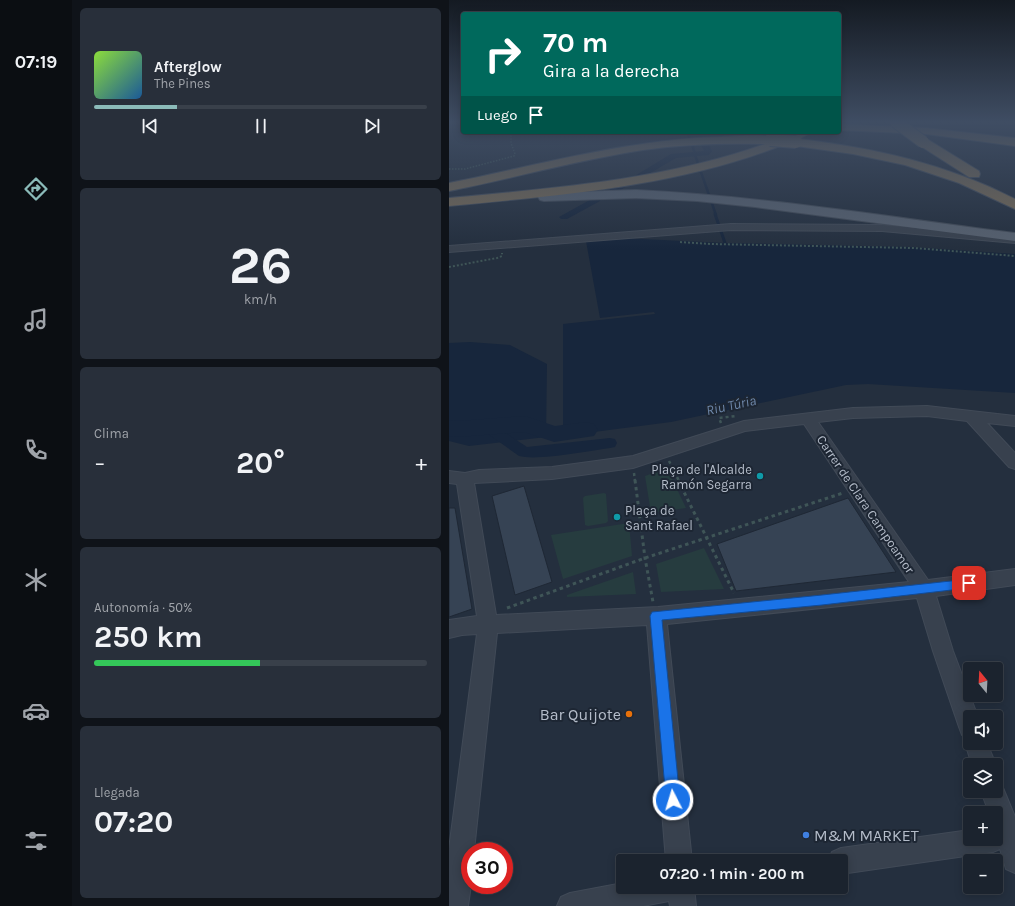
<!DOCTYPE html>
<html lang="es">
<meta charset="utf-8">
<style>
:root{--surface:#1b232e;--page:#282f3a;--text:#f1f3f6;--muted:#a0a4aa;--line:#39404a;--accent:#8bbbb9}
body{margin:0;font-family:Karla,sans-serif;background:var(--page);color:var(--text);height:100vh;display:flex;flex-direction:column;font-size:15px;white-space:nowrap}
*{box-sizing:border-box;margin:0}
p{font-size:13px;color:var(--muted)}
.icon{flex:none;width:22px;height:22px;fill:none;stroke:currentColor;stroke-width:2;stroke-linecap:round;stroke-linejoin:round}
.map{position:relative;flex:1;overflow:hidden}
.drawer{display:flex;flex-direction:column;gap:8px;padding:8px;background:#0f1319;width:377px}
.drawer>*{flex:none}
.top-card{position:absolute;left:12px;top:12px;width:380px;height:122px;border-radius:4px;box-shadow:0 2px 10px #0003,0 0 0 1px var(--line);background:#00695c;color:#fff;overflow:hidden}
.needle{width:26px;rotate:342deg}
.tools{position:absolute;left:514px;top:662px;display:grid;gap:8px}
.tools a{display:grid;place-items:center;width:40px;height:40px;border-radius:4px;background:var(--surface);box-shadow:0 2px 10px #0003,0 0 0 1px var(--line);font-size:20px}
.speed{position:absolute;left:12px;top:842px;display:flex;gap:8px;font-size:20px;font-weight:700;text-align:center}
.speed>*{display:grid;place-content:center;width:52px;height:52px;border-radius:50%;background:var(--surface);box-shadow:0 2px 10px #0003,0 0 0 1px var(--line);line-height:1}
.speed .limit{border:6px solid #d22;background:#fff;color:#111}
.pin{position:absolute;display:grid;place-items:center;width:34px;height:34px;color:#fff;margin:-17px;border-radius:8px;box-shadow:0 2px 6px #0006}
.me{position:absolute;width:44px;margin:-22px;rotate:355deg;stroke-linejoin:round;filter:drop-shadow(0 0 3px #0008)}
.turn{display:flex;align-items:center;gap:14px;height:84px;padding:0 16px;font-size:18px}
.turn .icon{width:52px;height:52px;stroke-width:2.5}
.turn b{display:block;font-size:28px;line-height:34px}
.then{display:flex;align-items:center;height:38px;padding:0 16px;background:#0003;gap:8px;font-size:15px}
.big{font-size:30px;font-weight:700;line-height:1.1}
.drawer .widget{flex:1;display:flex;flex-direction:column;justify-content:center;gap:6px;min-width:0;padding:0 14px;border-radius:6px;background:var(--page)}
.drawer .dial{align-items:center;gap:0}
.dial b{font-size:52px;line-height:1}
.song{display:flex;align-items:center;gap:12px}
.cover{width:48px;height:48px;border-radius:6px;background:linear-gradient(135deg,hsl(90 70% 55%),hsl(210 70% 35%))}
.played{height:4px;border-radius:2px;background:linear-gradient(90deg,var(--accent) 25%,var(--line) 25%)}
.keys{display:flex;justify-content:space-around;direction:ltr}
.heat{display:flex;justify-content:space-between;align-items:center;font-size:22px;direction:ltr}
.charge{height:6px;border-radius:3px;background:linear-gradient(90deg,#34c759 50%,var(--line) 0)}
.trip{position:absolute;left:167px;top:854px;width:232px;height:40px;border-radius:4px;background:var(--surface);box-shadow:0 2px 10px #0003,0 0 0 1px var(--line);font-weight:700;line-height:40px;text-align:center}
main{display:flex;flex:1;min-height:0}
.tab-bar{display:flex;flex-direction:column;width:72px;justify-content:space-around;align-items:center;background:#0b0e12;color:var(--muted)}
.tab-bar .icon{width:28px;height:28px}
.tab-bar .active{color:var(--accent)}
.tab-bar b{font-size:18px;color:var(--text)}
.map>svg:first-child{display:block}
</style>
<main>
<nav class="tab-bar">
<b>07:19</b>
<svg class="icon active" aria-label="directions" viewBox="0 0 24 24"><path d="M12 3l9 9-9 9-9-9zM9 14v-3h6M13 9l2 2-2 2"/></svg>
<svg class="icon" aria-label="music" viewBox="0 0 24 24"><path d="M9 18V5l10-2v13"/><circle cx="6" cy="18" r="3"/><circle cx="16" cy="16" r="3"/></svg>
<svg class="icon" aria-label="phone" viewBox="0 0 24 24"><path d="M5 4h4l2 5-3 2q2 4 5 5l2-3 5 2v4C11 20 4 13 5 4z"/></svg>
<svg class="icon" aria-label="climate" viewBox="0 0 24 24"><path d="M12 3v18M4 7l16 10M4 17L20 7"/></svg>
<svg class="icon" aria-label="car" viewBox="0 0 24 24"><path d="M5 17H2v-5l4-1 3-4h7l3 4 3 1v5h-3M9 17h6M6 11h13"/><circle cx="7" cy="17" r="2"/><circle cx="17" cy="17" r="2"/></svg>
<svg class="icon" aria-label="filters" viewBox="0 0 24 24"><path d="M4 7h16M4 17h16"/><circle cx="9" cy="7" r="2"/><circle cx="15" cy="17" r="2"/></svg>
</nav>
<section class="drawer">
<div class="widget">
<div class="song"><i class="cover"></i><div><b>Afterglow</b><p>The Pines</p></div></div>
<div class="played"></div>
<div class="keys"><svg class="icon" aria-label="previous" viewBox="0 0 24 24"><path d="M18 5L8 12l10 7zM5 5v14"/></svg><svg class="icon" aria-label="pause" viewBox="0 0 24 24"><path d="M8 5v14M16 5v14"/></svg><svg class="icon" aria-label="next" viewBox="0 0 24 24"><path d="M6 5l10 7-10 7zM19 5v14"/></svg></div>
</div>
<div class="widget dial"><b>26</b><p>km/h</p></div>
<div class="widget"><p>Clima</p>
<div class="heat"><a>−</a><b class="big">20°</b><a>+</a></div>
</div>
<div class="widget"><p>Autonomía · 50%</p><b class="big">250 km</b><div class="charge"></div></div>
<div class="widget"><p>Llegada</p><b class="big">07:20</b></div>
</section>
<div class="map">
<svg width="566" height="906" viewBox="0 0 566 906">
<rect width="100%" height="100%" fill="#242f3e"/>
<path fill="#263c3f" d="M218 468 237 508 202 513 196 476Z
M155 493 157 494 159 521 157 523 139 526 136 525 134 498 136 496Z
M180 523 183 556 114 579 102 535Z
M255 548 275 589 212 592 207 564Z
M184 572 187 594 118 597V595Z"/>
<path fill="#17263c" d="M172 238 276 243 460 247 566 254V393L419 384 397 385 222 422 106 437 105 432 118 430 117 428H114V324L206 314 205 312 151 318 137 241Z
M21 342 61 345 98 364 97 437 20 446 0 441V343Z"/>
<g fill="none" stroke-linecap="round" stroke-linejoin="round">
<path stroke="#17263c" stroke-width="2.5" d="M238 132 246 153
M246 155 267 215"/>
<path stroke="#17263c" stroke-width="3" d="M266 214 276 243"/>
<path fill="#17263c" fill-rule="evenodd" d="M252 141H258L263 151 260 155 227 158 191 179H188L184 177 222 154 255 151 251 143Z
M175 181 178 182 179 184C175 189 167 194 161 193L160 191 161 189Z
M148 196 151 197 152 199 151 201 118 219H112L110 217Z
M44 426 49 428 78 447 161 438 166 439 168 443 166 447 161 448C140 451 88 461 70 456L39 434 37 431 39 428Z"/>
<path fill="#17263c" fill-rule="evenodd" d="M76 416 106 426 137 422 145 424 149 430 145 436 105 442 75 432 9 437 0 436V420L9 421Z"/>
</g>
<path fill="#364354" stroke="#1f2835" d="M75 486 103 582 66 595 43 496Z
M399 498 447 572 287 591 268 544Z
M0 508H6L23 609 0 617Z"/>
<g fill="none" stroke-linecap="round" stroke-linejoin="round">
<defs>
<path id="minor" d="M282 224 433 225 566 237V243L433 231 282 230 0 252V246Z
M478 406 566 416V426L538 423 566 453V469L560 467 518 421 478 416 404 418 369 422 479 580 566 569V585L487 596 504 651 529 717H521V743H538L547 765H523L516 743 518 737 513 735 510 727 484 651 468 598 218 624 243 861H217L198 625 48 633 25 851H21L22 885 19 906H0V849L28 634 13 635 0 638V620L28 616 8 484 0 483V471L16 473 30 470 103 467 184 456 295 421 404 408ZM355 424 460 582 209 607 47 615 25 483 103 479 184 468 296 431Z
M547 780 552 783 566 817V873L557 869 551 849 544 852 392 874V861H379L383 852 392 848 521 830V839H547V813H540L532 791H547Z
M174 883V887H245L247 906H221L220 901 194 906H108L112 897 121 893Z"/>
<path id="major" d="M187 190C314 196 440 217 566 233V241L306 207 248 201 187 198 95 201 91 200 89 197 91 194 95 193Z"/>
<path id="highway" d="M390 124 477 128 566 138V146L477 134 390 130Z
M345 132H361L359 134 350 139C425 148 498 164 566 199V209L510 183 456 165 404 154 347 146 341 142C234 186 114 195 0 206V198C106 188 216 180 316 144 276 143 235 144 194 150 129 160 65 178 0 191V183C91 165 180 139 273 137 289 136 308 134 324 137L326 140Z
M474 138 478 139 530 171 531 174 530 177H520L470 145 468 142 470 139Z"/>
</defs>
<use href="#minor" stroke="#414a57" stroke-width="2"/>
<use href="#major" stroke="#414a57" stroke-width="2"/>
<use href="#highway" stroke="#434c59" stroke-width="2"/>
<path stroke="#3f5557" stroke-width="1.5" stroke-dasharray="1.5 1.5" stroke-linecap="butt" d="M0 169H16L65 156 66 154 62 143V132"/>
<path stroke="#3f5557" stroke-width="2" stroke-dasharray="2 2" stroke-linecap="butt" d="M231 242 261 244 465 248 566 256
M0 267 48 258 53 256V253"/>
<path stroke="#3f5557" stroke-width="2.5" stroke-dasharray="3 3" stroke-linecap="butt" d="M272 423 270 418 287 416
M220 461 230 481
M185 473 186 481"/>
<path stroke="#3f5557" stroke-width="3" stroke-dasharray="3.5 3.5" stroke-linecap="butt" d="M186 480 196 558 204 602
M229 480 285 593
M58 608 196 558 394 493"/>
<use href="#minor" fill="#38414e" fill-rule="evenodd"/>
<use href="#major" fill="#56606e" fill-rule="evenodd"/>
<use href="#highway" fill="#746855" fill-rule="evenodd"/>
<defs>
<path id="highway-bridge" d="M447 122 474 142
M321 140 347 142"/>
</defs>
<use href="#highway-bridge" stroke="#434c59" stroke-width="14" stroke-linecap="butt"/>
<use href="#highway-bridge" stroke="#746855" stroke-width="12"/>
</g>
<linearGradient id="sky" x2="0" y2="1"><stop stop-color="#141a22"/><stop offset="0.49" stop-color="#3f4d63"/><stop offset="1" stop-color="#3f4d63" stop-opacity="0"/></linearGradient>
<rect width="566" height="249" fill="url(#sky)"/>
<path fill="#1a73e8" stroke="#114b97" d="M520 579 524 580 526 583 524 587 520 588 373 605 213 620 231 800 229 804 224 806 219 804 217 800 201 616 203 612 373 595Z"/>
<g fill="#0f9aa8" stroke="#1d2633" stroke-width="1.5">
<circle cx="311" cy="476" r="4"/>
<circle cx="168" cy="517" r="4"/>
</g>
<circle fill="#e8710a" stroke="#1d2633" stroke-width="1.5" cx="180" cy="714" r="4"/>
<circle fill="#3f7fe0" stroke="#1d2633" stroke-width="1.5" cx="357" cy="835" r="4"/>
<g text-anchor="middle" stroke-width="4" stroke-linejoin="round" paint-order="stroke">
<g font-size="13" fill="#b4bcc9" stroke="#1d2633" text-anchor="end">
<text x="303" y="474">Plaça de l'Alcalde<tspan x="303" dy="15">Ramón Segarra</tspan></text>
<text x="176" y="515" text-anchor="start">Plaça de<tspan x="176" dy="15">Sant Rafael</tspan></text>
</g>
<g font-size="13" fill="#b4bcc9" stroke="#1d2633">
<text transform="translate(417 504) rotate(56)" y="5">Carrer de Clara Campoamor</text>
</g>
<g font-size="14" font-style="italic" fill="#6d86a8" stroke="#1d2633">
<text transform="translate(282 405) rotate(-12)" y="5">Riu Túria</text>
</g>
<g font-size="16" fill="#b4bcc9" stroke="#1d2633" text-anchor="end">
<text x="172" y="720">Bar Quijote</text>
<text x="365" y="841" text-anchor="start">M&amp;M MARKET</text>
</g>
</g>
</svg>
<div class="tools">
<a><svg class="needle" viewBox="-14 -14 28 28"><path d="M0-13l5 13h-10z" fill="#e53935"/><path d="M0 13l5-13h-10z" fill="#a0a4aa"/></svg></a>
<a><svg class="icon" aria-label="sound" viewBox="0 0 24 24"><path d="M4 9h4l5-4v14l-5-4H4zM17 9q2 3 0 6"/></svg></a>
<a><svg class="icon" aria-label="layers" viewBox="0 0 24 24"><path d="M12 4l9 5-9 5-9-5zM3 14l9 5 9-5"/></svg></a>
<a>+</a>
<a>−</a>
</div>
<div class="speed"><div class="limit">30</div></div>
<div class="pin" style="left:520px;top:583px;background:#d93025"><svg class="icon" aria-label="arrive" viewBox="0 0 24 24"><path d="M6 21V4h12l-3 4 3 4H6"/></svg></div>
<svg class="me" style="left:224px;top:800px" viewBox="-20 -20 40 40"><circle r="17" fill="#1a73e8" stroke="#fff" stroke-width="3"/><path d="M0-11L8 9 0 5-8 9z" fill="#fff"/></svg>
<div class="trip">07:20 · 1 min · 200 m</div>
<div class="top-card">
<div class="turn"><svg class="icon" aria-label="right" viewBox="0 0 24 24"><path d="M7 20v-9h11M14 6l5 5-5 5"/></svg><div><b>70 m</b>Gira a la derecha</div></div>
<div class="then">Luego<svg class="icon" aria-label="arrive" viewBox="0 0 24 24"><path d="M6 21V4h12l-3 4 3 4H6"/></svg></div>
</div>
</div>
</main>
